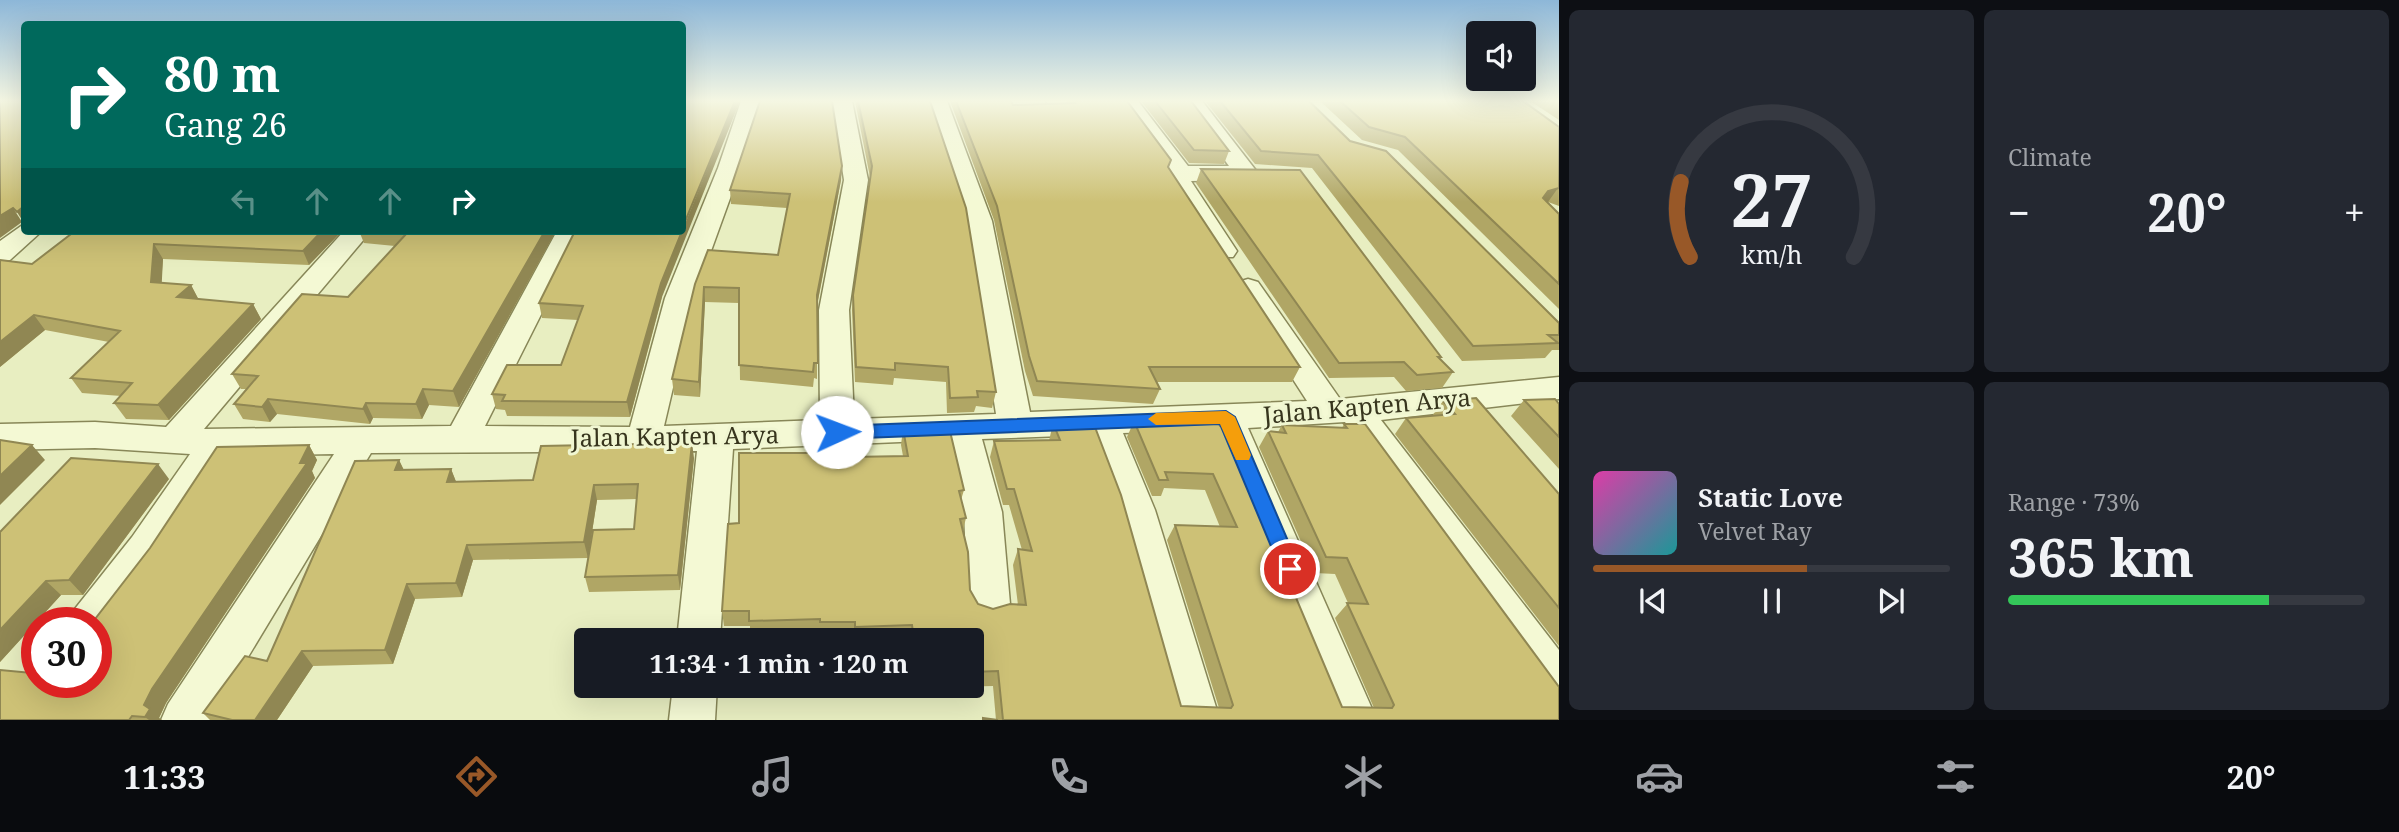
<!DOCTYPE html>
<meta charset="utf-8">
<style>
:root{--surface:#171b24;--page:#242831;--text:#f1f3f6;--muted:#9ea1a6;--line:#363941;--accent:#985828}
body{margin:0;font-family:"Noto Serif",serif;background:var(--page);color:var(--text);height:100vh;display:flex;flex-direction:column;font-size:26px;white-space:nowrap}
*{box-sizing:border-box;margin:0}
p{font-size:23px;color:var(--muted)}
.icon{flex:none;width:38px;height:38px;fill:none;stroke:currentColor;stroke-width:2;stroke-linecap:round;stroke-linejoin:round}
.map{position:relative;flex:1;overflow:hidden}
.panel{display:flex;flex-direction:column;gap:10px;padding:10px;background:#0d0f14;width:840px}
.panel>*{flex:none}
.banner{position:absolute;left:21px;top:21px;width:665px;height:214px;border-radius:7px;box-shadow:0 7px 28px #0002;background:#00695c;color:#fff;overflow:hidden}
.buttons{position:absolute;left:1466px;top:21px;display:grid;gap:14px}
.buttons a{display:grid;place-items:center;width:70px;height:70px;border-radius:7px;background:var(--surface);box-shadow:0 7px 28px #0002;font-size:35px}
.speed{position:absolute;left:21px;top:607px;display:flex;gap:14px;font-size:35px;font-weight:700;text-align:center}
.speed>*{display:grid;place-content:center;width:91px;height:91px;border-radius:50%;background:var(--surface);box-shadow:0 7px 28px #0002;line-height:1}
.speed .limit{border:10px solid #d22;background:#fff;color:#111}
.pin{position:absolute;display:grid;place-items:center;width:60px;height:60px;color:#fff;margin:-30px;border:4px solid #fff;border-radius:50%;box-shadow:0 2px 7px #0007}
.me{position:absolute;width:77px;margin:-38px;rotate:88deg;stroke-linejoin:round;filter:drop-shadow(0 0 5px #0008)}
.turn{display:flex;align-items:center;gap:24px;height:147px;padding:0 28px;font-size:32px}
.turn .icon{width:91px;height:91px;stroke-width:2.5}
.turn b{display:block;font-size:49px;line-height:60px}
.lanes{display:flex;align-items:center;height:66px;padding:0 28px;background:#0003;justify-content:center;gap:35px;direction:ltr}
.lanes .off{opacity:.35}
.big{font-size:52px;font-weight:700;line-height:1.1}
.panel .card{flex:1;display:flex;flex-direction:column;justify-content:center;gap:10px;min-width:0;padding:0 24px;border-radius:10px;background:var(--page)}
.panel .dial{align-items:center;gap:0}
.dial svg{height:182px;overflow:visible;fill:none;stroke:var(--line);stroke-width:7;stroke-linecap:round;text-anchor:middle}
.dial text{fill:var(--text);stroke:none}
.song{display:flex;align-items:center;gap:21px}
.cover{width:84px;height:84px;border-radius:10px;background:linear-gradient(135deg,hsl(320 70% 55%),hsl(180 70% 35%))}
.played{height:7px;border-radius:4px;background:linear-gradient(90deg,var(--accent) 60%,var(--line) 60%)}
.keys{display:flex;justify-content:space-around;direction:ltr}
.heat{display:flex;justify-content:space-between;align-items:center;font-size:38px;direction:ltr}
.charge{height:10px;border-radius:5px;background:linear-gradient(90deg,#34c759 73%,var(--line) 0)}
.panel .tiles{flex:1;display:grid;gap:10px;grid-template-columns:repeat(2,1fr)}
.trip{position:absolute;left:574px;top:628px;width:410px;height:70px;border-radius:7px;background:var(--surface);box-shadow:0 7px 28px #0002;font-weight:700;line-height:70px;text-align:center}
.tab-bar{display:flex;height:112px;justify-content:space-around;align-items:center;background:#090b0e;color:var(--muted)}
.tab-bar .icon{width:49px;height:49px}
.tab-bar .active{color:var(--accent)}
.tab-bar b{font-size:32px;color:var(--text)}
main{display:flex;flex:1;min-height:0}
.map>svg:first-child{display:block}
</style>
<main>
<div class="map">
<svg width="1559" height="720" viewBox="0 0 1559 720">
<rect width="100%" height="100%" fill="#e8eec1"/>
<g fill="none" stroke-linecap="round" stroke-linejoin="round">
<defs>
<path id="minor" d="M741 101H761L741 168 694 298 664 426 820 420 819 310 844 180 832 101H852L868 180 849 310 854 419 996 414 966 221 927 101H947L992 221 1030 412 1307 401 1234 288 1238 282 1248 279 1258 282 1340 399 1559 377V399L1381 420 1559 650V707L1543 701 1345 422 1248 428 1377 720H1331L1214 430 1123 433 1155 510 1220 720H1174L1117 510 1089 435 982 439 1002 512 1010 604 1004 617 989 622 974 617 968 604 964 512 948 440 733 449 720 640H677L697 451 371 453 210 720H161L168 704 334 454 227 456 160 561 104 636 96 639V623H68L74 610 132 537 190 454 95 448 0 450V424L95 422 166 427 344 231H371L204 429 451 426 557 231H583L485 426 630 427 665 298 718 168Z
M1046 101H1066L1067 103 1057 109 1050 107Z
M1117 101H1138L1188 166H1229L1181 101H1202L1254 168 1258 173 1254 178 1246 180 1191 181 1237 251 1233 257H1213L1166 179 1170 174Z
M24 224V231H42L10 260 0 262V241Z
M673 686H717L715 720H669Z"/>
</defs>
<use href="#minor" stroke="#888758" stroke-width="3"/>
<use href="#minor" fill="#f4f9d4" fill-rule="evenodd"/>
</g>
<path fill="#b0a665" d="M855 101H930L996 392 992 408 976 406 974 412 947 413 946 382 894 378 893 385 855 382 852 310 853 295 870 177Z
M950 101H1011L1013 105 1067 104 1068 101H1127L1168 167 1300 367 1292 382H1156L1160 389 1153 404 1033 396 1025 371 994 220Z
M1141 101H1191L1229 151 1224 164 1189 163Z
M1205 101H1309L1350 141 1559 323V350H1552L1545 358 1462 361 1312 168 1255 164Z
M1320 101H1523L1559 127V206L1548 202H1547L1559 214V309L1398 150 1362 140Z
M1530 101H1559V120Z
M1201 169 1441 357 1439 359 1453 372 1442 388 1406 391 1394 377 1329 378 1196 183Z
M841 180 817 306V379L814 378 813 387 740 380 739 303 705 302 700 397 674 395 672 379 695 284 778 255 787 208 731 204 730 190Z
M75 231H342L309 265 163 259 161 283 191 285 198 299 253 304 261 319 169 420 126 419 114 403 121 396 82 393 71 378 109 342 45 330 0 367 32 264Z
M359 231H556L459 407 429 405 422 419 373 418 370 424 277 414 270 422 243 419 234 404 246 389H241L232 374 348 297 395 246 364 243Z
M662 297 630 417 507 416 505 410 496 409 492 394 561 365 578 320 542 318 539 303Z
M1524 400 1559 404V469L1511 416Z
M1443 401 1559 494V646L1395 434 1406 418 1432 416Z
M1216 417 1342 707 1374 708 1335 618 1348 603 1335 574 1315 573 1259 447 1268 431 1278 432 1282 425 1342 428 1344 424 1559 720H982L983 718 996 720 993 686 916 688V686H971V640H853V637H819V634L750 636V626H724L722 611 739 523 849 457 903 456 901 445 903 429 964 490 961 500 966 518 963 530 970 590 978 604 993 609 1018 605 1013 565 1018 549 1022 550 1009 505H1003L990 457 994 441H1049L1053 423 1181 706 1219 708 1167 540 1175 525 1220 527 1205 490 1164 488 1161 496H1152L1127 437 1134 421Z
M309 445 317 460 312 471 315 478 166 703 159 718 162 720H0L37 682Z
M694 458 680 590 589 592 585 577 634 529 637 499 597 500 588 558 473 560 462 597 415 599 393 664 313 666 277 720H210L203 713 267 661 399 460 404 470 451 469 456 482 533 480Z
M169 479 83 595H61L0 662V532Z"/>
<path fill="#908753" d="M735 101H740L662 297 630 417 627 402 661 283Z
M842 166 841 180 816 310 817 295Z
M1558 188 1548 202 1538 205 1548 191Z
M24 206V223L17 212Z
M13 208 22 222 0 238V216Z
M322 231H342L309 265 303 251Z
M545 231H556L459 407 453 391Z
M154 244 163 259 161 297 151 282Z
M191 285 199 300 177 297Z
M704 287 705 302 700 397 699 382Z
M253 304 261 319 169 420 158 405Z
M34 315 45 330 0 367V342Z
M423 389 429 405 422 419 416 404Z
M268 399 277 414 270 422 262 407Z
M366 403 373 418 370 424 363 409Z
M692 443 694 458 680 590 678 575Z
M32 445 45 460 0 505V476Z
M309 445 317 460 312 471 315 478 166 703 159 718 162 720H149L145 717 144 705 152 689 300 463Z
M399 460 406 475 395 470Z
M158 464 169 479 83 595 69 580Z
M451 469 457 484 447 482Z
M594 485 597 500 588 558 584 542Z
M467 545 473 560 462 597 456 583Z
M46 581 61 595 0 662V630Z
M407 584 415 599 393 664 385 650Z
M77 611 89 623H79Z
M302 651 313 666 277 720H255Z"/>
<path fill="#cdc176" stroke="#908753" stroke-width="2" d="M0 101H24V206L17 212 13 208 0 216Z
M682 101H735L682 229Z
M760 101H832L842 166 817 295 818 363H814L813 372 739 365V288L704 287 699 382 672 379 695 284 708 250 778 255 790 194 730 190Z
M858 101H930L966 208 996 392 977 391 978 397 950 398 948 367 895 363V370L856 367 853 295 872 166Z
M956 101H1011L1013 105 1075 103 1073 101H1127L1171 160 1168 167 1300 367H1149L1160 389 1037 381 1029 356 997 206Z
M1155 101H1191L1229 151 1194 150Z
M1220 101H1309L1350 141 1386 151 1559 323V335H1548L1558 343 1473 346 1318 155 1261 151Z
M1340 101H1523L1559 127V188L1548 191 1543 198 1559 214V284L1405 137 1369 127Z
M1201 169 1300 170 1441 357H1438L1453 372 1417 375 1404 362 1339 363Z
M75 231H322L303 251 154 244 151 282 191 285 177 297 253 304 158 405 114 403 132 383 71 378 120 331 34 315 0 342V260L32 264Z
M380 231H545L453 391 423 389 416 404 366 403 363 409 268 399 262 407 234 404 258 376 232 374 302 294 348 297 407 233Z
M575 231H682L661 283 627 402 502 401 505 395 492 394 507 365H561L583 306 539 303Z
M1476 398 1559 494V608L1406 418 1455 414 1443 401Z
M1555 399 1559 404V437L1524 400Z
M1216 417 1220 426 1224 427 1342 707 1392 708 1394 705 1347 603 1368 604 1347 558 1326 557 1268 431 1286 433 1282 425 1347 428 1344 424H1365L1559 687V720H1003L998 671 971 672V640H914L912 625 855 627V622H820V619L749 621V611H722L728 524 739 523V453H848L849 457 908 456 903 429 949 427 964 490 959 491 966 518 960 519 968 552 970 590 978 604 993 609 1010 604 1026 605 1018 549 1032 551 1014 489H1007L994 441 1060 440 1053 423 1093 422 1121 495 1181 706 1231 708 1233 705 1175 525 1237 527 1213 474 1165 472 1168 480H1159L1134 421Z
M0 440 32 445 0 476Z
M692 443 678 575 585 577 593 530 634 529 638 484 594 485 584 542 467 545 456 583 407 584 385 650 302 651 255 720H232L203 713 245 656 267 661 355 461 399 460 395 470 451 469 447 482 533 480 541 446Z
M309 445 300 463H307L152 689 144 705 150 709 145 717 132 716 129 720H0V670L32 673 37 667V682H96V623H92L150 548 217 447Z
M71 458 158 464 69 580 46 581 0 630V532Z
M77 611 79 623H69Z
M983 718 998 720H983Z"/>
<linearGradient id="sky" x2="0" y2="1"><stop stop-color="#8db7d8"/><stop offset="0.5" stop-color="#f5f7e3"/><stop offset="1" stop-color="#f5f7e3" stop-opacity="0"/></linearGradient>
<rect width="1559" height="202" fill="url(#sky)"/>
<path fill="#1a73e8" stroke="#114b97" stroke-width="2" d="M1226 411 1235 417 1300 569 1297 575 1290 577 1283 575 1220 424 837 439 828 432 837 426Z"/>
<path fill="#f59e0b" d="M1226 411 1235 417 1251 455 1249 460H1236L1220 424 1156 425 1148 419 1156 413Z"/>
<g text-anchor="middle" stroke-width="6" stroke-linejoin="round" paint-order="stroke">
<g font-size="24" fill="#37351d" stroke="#f0f6d1">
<text transform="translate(1367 407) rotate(-5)" y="8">Jalan Kapten Arya</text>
<text transform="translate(675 437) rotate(-1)" y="8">Jalan Kapten Arya</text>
</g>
</g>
</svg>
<div class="buttons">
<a><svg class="icon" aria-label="sound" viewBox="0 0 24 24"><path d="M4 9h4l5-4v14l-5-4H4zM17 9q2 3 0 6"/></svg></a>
</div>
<div class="speed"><div class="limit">30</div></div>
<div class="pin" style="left:1290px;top:569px;background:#d93025"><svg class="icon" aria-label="arrive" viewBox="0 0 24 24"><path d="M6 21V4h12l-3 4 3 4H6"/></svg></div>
<svg class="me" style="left:837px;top:432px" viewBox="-20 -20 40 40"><circle r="19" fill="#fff"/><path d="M0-13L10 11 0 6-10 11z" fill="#1a73e8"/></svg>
<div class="trip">11:34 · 1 min · 120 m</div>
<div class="banner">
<div class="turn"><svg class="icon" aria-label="right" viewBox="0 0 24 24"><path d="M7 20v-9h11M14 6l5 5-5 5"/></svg><div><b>80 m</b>Gang 26</div></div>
<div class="lanes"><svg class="icon off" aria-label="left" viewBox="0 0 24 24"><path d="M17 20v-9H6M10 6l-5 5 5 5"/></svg><svg class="icon off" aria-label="ahead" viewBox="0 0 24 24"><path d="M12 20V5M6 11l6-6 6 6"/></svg><svg class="icon off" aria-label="ahead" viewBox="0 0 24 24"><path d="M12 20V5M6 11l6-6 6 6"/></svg><svg class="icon" aria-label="right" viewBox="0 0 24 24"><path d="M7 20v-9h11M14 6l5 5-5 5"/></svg></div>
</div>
</div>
<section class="panel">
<div class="tiles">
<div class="card dial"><svg viewBox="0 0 100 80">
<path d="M14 69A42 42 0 1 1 86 69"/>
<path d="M14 69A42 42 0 0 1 10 36" stroke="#985828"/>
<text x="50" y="56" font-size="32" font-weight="700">27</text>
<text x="50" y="72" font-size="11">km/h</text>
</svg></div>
<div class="card"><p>Climate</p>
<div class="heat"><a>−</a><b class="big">20°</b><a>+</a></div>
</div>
<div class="card">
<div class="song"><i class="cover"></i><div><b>Static Love</b><p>Velvet Ray</p></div></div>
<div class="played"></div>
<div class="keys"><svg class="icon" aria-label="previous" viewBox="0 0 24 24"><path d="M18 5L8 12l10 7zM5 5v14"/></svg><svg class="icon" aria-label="pause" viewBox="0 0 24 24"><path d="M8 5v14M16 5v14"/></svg><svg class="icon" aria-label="next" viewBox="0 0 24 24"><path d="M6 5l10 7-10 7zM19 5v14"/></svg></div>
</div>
<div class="card"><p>Range · 73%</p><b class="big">365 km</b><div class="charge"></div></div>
</div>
</section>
</main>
<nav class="tab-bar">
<b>11:33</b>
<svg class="icon active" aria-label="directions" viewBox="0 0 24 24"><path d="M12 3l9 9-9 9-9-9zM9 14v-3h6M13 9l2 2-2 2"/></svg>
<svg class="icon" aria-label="music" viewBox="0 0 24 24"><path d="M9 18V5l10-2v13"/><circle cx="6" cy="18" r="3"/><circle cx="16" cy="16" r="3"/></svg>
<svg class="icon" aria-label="phone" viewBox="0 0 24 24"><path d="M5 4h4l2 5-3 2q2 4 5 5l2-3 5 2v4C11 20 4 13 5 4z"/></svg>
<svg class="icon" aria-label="climate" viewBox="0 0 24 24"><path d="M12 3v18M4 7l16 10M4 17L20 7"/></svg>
<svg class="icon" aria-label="car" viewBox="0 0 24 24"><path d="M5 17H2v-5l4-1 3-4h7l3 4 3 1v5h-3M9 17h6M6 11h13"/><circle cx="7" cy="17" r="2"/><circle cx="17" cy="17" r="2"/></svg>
<svg class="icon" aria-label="filters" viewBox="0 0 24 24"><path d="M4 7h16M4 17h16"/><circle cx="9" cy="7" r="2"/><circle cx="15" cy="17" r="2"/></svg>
<b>20°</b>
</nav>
